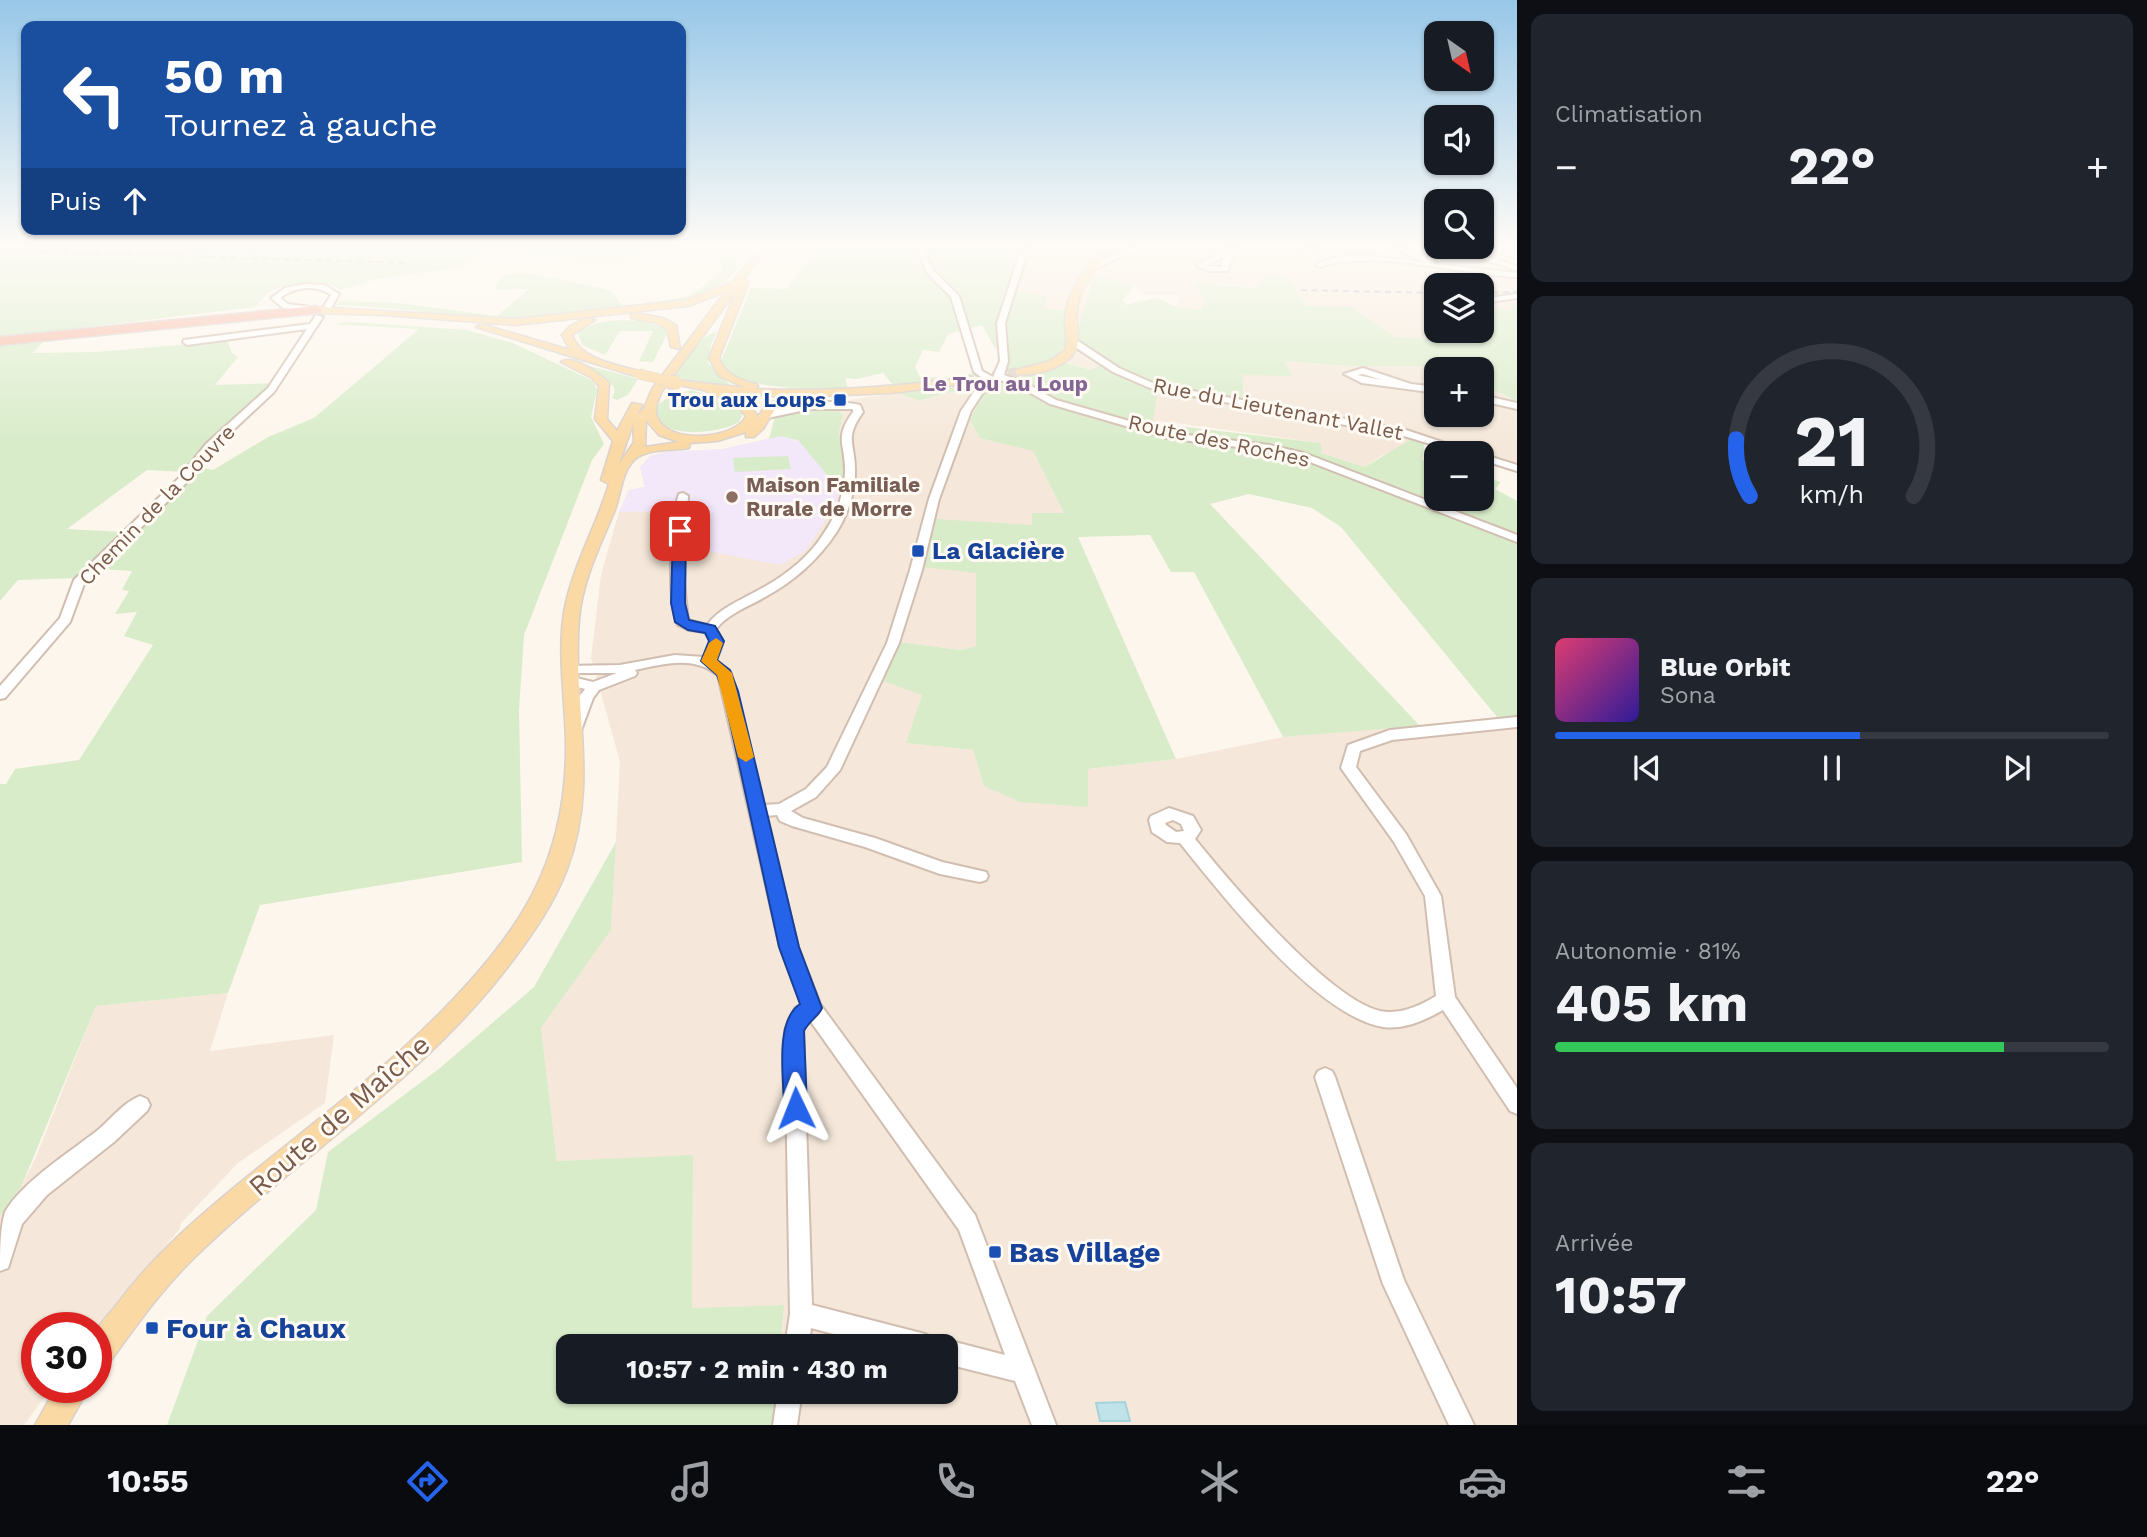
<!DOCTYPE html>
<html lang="fr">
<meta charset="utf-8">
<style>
:root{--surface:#171b24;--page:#20242c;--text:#f1f3f6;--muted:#9ea1a6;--line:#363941;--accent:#2563eb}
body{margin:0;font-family:"Work Sans",sans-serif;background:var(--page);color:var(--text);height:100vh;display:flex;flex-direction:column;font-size:26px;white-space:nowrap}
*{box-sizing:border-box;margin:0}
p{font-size:23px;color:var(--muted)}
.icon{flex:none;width:38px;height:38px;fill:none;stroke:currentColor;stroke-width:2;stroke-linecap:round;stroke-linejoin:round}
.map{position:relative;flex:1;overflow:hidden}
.sheet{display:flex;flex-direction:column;gap:14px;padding:14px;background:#0d0f14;width:630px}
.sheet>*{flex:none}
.banner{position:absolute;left:21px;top:21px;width:665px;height:214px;border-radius:14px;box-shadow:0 2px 5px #0004;background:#1a4fa0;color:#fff;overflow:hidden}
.needle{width:46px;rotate:146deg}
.buttons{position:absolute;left:1424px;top:21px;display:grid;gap:14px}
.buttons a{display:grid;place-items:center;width:70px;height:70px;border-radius:14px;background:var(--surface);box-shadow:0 2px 5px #0004;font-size:35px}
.speed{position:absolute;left:21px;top:1312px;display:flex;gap:14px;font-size:35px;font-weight:700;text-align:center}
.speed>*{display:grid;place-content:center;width:91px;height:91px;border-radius:50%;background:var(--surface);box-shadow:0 2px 5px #0004;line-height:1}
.speed .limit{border:10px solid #d22;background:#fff;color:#111}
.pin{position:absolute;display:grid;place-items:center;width:60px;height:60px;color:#fff;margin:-30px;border-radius:14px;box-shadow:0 4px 10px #0006}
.me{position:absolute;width:77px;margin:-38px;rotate:358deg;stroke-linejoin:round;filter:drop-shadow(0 0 5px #0008)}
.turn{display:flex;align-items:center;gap:24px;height:147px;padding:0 28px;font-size:32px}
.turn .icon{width:91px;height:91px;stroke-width:2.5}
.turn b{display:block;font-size:49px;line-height:60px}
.then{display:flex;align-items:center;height:66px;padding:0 28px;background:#0003;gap:14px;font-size:26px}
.big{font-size:52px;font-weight:700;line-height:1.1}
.sheet .tile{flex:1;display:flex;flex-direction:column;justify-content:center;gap:10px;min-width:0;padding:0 24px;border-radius:14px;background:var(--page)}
.sheet .dial{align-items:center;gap:0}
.dial svg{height:182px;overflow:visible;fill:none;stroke:var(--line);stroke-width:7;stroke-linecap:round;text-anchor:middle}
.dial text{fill:var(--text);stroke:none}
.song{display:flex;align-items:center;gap:21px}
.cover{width:84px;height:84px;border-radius:10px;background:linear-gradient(135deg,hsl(340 70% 55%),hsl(250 70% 35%))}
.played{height:7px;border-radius:4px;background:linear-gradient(90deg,var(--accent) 55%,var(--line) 55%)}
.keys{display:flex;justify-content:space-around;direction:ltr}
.heat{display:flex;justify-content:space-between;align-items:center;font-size:38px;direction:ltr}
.charge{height:10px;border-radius:5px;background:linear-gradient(90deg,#34c759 81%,var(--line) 0)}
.trip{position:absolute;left:556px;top:1334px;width:402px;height:70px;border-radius:14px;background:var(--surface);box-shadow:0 2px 5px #0004;font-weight:700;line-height:70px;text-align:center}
.tabs{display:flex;height:112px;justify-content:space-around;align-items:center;background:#090b0e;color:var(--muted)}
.tabs .icon{width:49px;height:49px}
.tabs .on{color:var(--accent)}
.tabs b{font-size:32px;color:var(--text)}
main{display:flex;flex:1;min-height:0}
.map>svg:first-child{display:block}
</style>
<main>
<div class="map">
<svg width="1517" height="1425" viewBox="0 0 1517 1425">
<rect width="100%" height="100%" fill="#fdf6ec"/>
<path fill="#f5e8da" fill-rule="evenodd" d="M1034 248H1517V305H1510L1517 317V335L1430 331 1436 339 1393 337 1352 307 1307 306 1296 289 1196 283 1205 300 1201 310 1177 307 1179 295H1144L1134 284 1094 277 1105 362 1091 370 1057 359 1041 308 1048 297 1018 291ZM1437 285H1482V331H1437Z
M1284 361 1349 366H1469L1473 369H1437V415H1482V378L1496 391 1517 401V470L1482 459V453H1464L1425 441 1381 456 1365 467 1321 453V443L1153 420 1157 389 1243 401V374L1291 375Z
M951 392 981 396 970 420 1033 451 1065 514 1032 513V525L976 573V646L961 650 899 642 922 695 907 743 973 750 984 786 1087 807 1088 769 1176 759 1283 737 1517 716V1425H773L776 1391H947V1346H780L783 1305 692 1309 693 1156 557 1161 541 1028 611 930 620 762 591 658 601 575 619 512 629 490 645 487 640 467 650 456 667 452 723 449 780 436 798 440 846 470 839 433 843 414 833 408 855 399 900 393 919 401Z
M228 993 210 1051 334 1035 325 1103 238 1163 181 1223 179 1230 96 1328H37V1388H51L24 1425H0V1216L21 1187 36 1157 96 1006Z"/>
<path fill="#f3e8fa" d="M780 436 798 440 838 488 837 503 805 551 780 565 683 546 675 511 619 512 629 490 645 487 640 467 650 456 667 452 723 449Z"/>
<path fill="#d8ecc9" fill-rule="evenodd" d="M0 248H658L642 260 594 262 494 253 456 268 377 279 341 290 330 284 311 282 279 288 269 292 255 307 53 331 33 353 96 352 227 341 232 353 238 357 215 385 279 383 222 437 198 467 213 470 268 437 314 418 419 329 334 324 349 322 467 330 513 343 593 381 597 390 591 417 604 444 592 460 524 635 519 710 522 862 260 905 228 993 96 1006 21 1187 0 1216V784H6L15 769 79 760 153 645 124 636 137 612 115 614 129 591 122 590 132 571 99 569 77 578 18 580 0 601ZM147 470 185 472 123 532 67 529Z
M818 248H1034L1018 291 1048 297 1042 308 1064 311C1064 322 1068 336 1066 346 1060 368 1023 369 1005 372L1008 348H995L982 325 948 334 939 352 923 350 915 367 920 377 952 378 951 374H979L985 383 973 393 951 392 919 401 901 394 883 373 857 379 845 378 848 389C819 388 732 393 721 361L751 288 787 289Z
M737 250 740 254 735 261 737 269C710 304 669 302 629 307L689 296 710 282 708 281 717 276 722 267 717 259Z
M511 274H534L605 289 611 292 623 306C579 316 530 324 485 319 435 314 386 306 336 305L340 301 398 303 497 316 529 289 495 290 500 276Z
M1270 275 1288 279 1307 306 1352 307 1394 337 1435 339 1429 331H1482V307L1512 310 1509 305H1517V401L1496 391 1482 378V369H1473L1469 366H1349L1285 361 1292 376 1243 375V402L1158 389 1153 420 1170 425 1321 443V453L1365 467 1413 438 1425 441 1422 460 1437 465V499H1482V477L1501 482 1495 489 1517 501V716L1497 717 1341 527 1312 508 1249 494 1210 504 1420 726 1283 737 1194 572H1171L1150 535 1078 537 1176 759 1088 769V807L1020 802 984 786 973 750 906 743 922 695 883 681 899 642 961 650 976 646V573L922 567 936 519 1032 525V513H1064L1033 451 980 438 970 420 981 397 999 381 1064 362 1091 370 1105 362 1078 342 1079 327 1094 277 1135 284 1123 300 1125 305 1157 298 1177 307 1200 310 1205 300 1196 283 1256 288Z
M620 320 641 321 664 328 667 334 653 362 639 361 653 331H620L605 355 582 345 578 333C591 323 604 322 620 320Z
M717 331 711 345 708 363 730 385 720 387 673 377 695 342Z
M582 364 638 379 628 395 617 400 612 398 615 390 613 386Z
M691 390 722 399 737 405 743 413 739 422C718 434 675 437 656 421V406L670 396Z
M833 408 843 414 839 433 846 470 838 488 798 440 780 436 769 439 775 416 782 412Z
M788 456 791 469 735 472 733 458Z
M616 842 611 930 541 1028 557 1161 693 1155 692 1308 784 1305 780 1346H569V1391H776L773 1425H167L207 1316 316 1210 328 1152 440 1068 534 987Z"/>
<path fill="#bfe3e8" stroke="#a5d3da" stroke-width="2" d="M1125 1402 1130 1421H1100L1096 1403Z"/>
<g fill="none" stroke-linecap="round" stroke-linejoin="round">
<path stroke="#a5d3da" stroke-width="2" d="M53 248H67"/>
<path stroke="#dcd0c4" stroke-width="10" stroke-dasharray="10 5" stroke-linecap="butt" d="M963 381 1020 372"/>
<defs>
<path id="minor" d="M916 248H922L934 271 959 296 982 371 993 377 1000 361 997 323 1019 256 1026 248H1033L1026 256 1005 323 1008 361 1004 375 1026 383 1056 400 1171 433 1269 445 1304 453 1517 535V542L1297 457 1269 451 1167 438 1050 404 1020 387 1000 380 982 394 971 411 939 499 922 570 899 643 840 770 816 797 791 811 803 818 875 838 942 862 986 872 988 876 986 880 980 882 940 874 865 847 792 826 780 821 777 815 766 816 798 947 820 1004 975 1215 1056 1425H1032L1015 1381 947 1364V1346H938L947 1340 1005 1355 959 1230 809 1019 803 1030 812 1305 925 1334 933 1338 937 1346H879L811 1328 809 1346H785L790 1314 785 1030 795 1008 802 1005 780 947 718 675C693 655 663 664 635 670L637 673 635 676 599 690 593 698 580 733 575 735 568 730 579 697 585 689 567 684 565 681 567 678 572 677 593 682 617 673H570L565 672 563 669 565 666 620 665 675 655 704 657 711 641 706 632 689 630 678 625C667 601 670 518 679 494L683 493 688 496 683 575 688 620 707 625C720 608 737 602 755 592 782 578 808 559 824 533 836 516 844 494 845 473 846 444 833 439 853 412V409H810L763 419 758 416C780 402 835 399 860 405L863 412C843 440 856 443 855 473 855 493 847 516 836 533 818 560 793 582 765 597 748 607 729 613 716 629L723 641 716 661 731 673 763 805 779 804 806 789 827 767 887 643 910 570 929 499 961 411 975 390 987 381 974 372 951 297 928 274Z
M1131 248H1141L1094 269 1087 267Z
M1226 248H1241L1230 261 1228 271H1210L1197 266ZM1228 254 1222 261V267L1207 266Z
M1303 248H1316L1310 251 1312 254 1308 256 1304 254Z
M1394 248H1404L1434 260 1433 264 1517 273V277C1458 274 1375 249 1320 267L1316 265C1343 248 1396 259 1427 263Z
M1450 248H1461L1517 266V270Z
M1483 248H1495L1517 254V258Z
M305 284 325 285 339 294 331 308H328L324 306 331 295C315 284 295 287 280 298L288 304 318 308 319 310 315 312 283 308 271 298 285 288Z
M1517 294V298L1482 303V299Z
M316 315 323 317 274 392 214 448 187 482 84 584 70 622 5 698 0 699V686L60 618 74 580 179 478 206 444 268 388 307 329 187 345 183 342 184 340 310 324Z
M1069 339H1075L1119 368 1155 384 1406 430 1475 453H1460L1404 436 1150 388 1113 372 1069 343Z
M1363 368 1411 384 1437 387V393L1362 383 1344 374ZM1363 374 1382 380 1357 375Z
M1482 395 1517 403V409L1482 401Z
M1482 454 1517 465V471L1482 460Z
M1517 717V727L1392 740 1360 751 1356 767 1406 834 1441 896 1455 997 1517 1088V1114L1510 1111 1443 1010C1426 1020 1403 1030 1383 1027 1316 1016 1222 895 1180 843L1167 842 1152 832 1149 820 1151 816 1169 808 1193 816 1201 830 1195 839C1230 882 1328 999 1380 1011 1400 1015 1420 1006 1436 996L1425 896 1394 842 1341 768 1348 745 1390 730ZM1173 820 1181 824 1184 831 1176 832 1166 825 1165 823Z
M1325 1068 1332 1071 1335 1077 1404 1280 1474 1425H1449L1383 1284 1315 1077 1318 1071Z
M140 1096 147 1099 150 1105 147 1111 114 1142 47 1195 22 1224 8 1268 0 1271C0 1253 0 1228 5 1212 22 1182 70 1152 98 1130 111 1119 124 1102 140 1096Z
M778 1391H802L797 1425H773Z"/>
<path id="major" d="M1104 248H1113C1100 264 1087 278 1080 298 1072 318 1081 331 1077 346 1072 367 1034 377 1016 374V370L1050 361 1065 350C1068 340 1065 332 1065 322 1065 293 1085 267 1104 248Z
M756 254 760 257 744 279 749 282 719 358C725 375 740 380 756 384L758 386 755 389C825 392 894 387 963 378L969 381 963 384 891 393 798 397V401L775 409 763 429 754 437H746V432L717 441 690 443 689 448C673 451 653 448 638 457 622 467 621 494 615 510 600 546 582 581 579 620 572 707 600 782 567 869 554 904 532 935 510 964 422 1080 297 1158 194 1258 160 1291 134 1329 106 1367L96 1372C96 1360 94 1345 96 1333 98 1325 109 1314 115 1307 152 1256 198 1217 247 1177 313 1123 382 1072 442 1011 520 932 566 862 566 748 566 703 557 657 564 612 572 567 596 527 609 484L601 480 613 441 595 419 599 386 592 378 561 362C573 354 599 373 609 383L607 419 617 431 632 403 642 405 637 416 644 408 652 389 725 292 688 306 515 325 384 315 316 313 311 310 316 307 515 319 687 300 732 282ZM736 291 709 358 719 376 746 388 676 380 670 383 703 390 737 405 746 416C735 441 661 445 656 413 655 406 659 398 662 391ZM728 393 788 397 766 404 756 421 758 416 745 401ZM646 420 659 435 679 442 645 447ZM633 424 634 442 619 464Z
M635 313 663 318 676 325 680 349 671 347 667 329 656 323 631 318V314Z
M586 318 595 320 572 335C581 361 620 365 643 372V376H635L476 327 481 324 570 350 562 335 570 326Z
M56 1388H89L68 1425H35Z"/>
<path id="highway" d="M316 306 322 310 320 313 0 345V337Z"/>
</defs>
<use href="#minor" stroke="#d1beb0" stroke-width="4"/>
<use href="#major" stroke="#dad1cd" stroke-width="3"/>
<use href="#highway" stroke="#dad1cd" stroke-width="3"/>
<use href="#minor" fill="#fff" fill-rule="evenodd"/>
<use href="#major" fill="#fbd9a5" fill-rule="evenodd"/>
<use href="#highway" fill="#f7b7a3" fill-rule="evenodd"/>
<path stroke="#b9a8c9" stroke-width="2" stroke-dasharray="6 4.5" stroke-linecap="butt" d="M0 251 411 263
M1301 290 1437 293
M1482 293 1517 292"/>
<defs>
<path id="major-bridge-far1" d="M639 374 676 383"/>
<path id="major-bridge" d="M669 381 676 383"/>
</defs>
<use href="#major-bridge-far1" stroke="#dad1cd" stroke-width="11" stroke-linecap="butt"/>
<use href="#major-bridge" stroke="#dad1cd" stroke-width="16" stroke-linecap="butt"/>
<use href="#major-bridge-far1" stroke="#fbd9a5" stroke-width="10"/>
<use href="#major-bridge" stroke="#fbd9a5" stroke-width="13"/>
</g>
<linearGradient id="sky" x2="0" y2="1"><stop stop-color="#97c7e8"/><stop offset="0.55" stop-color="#fefbf6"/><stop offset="1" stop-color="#fefbf6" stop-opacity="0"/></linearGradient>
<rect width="1517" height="447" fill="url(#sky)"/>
<path fill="#2563eb" stroke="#184099" stroke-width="2" d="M680 527 686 531 685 603 689 620 715 626 724 641 717 660 730 670 738 691 799 947 822 1008C818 1017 809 1021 804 1031L807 1108 804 1115 796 1118 788 1115 784 1108C784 1080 774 1021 800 1004L779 947 723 691 717 675 701 661 709 641 705 633 688 630 675 622 671 603 673 531Z"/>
<path fill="#f59e0b" d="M716 638 723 643 717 660 732 673 754 757 746 762 738 757 717 675 701 661 709 643Z"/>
<g fill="#1a4fb4" stroke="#fffaf3" stroke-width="2.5">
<rect x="833" y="393" width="14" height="14" rx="3.5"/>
<rect x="911" y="544" width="14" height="14" rx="3.5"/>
<rect x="988" y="1245" width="14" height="14" rx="3.5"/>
<rect x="145" y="1321" width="14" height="14" rx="3.5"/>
</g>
<circle fill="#8d6e63" stroke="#fffaf3" stroke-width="2.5" cx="732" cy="497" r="7"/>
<g text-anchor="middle" stroke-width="6" stroke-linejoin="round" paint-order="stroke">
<g font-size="21" font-weight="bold" fill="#846695" stroke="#fffaf3">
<text x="1005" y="391">Le Trou au Loup</text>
</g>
<g font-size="21" font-weight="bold" fill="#164399" stroke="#fffaf3" text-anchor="end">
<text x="826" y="407">Trou aux Loups</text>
</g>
<g font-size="21" fill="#7a5c4d" stroke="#fffaf3">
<text transform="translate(1278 409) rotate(11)" y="7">Rue du Lieutenant Vallet</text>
<text transform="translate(1219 441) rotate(12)" y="7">Route des Roches</text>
<text transform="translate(157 505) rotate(-46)" y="7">Chemin de la Couvre</text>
</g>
<g font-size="21" font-weight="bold" fill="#785e54" stroke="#fffaf3" text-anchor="start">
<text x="746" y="492">Maison Familiale<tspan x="746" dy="24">Rurale de Morre</tspan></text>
</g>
<g font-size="24" font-weight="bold" fill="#164399" stroke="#fffaf3" text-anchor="start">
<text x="932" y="559">La Glacière</text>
</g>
<g font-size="28" fill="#7a5c4d" stroke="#fffaf3">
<text transform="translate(339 1115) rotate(-41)" y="10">Route de Maîche</text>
</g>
<g font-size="28" font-weight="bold" fill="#164399" stroke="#fffaf3" text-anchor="start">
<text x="1009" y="1262">Bas Village</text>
<text x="166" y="1338">Four à Chaux</text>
</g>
</g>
</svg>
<div class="buttons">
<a><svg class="needle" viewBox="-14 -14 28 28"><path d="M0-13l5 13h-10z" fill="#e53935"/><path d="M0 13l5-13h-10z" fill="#9ea1a6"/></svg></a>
<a><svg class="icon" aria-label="sound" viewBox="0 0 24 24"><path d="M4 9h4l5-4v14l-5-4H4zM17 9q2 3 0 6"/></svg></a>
<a><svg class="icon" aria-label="search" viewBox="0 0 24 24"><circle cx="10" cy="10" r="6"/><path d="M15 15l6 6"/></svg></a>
<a><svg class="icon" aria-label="layers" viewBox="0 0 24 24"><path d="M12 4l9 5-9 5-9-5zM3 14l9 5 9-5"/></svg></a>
<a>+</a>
<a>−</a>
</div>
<div class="speed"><div class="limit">30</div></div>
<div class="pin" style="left:680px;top:531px;background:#d93025"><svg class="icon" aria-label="arrive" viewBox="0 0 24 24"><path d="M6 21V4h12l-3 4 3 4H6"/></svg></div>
<svg class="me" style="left:796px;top:1108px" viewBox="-20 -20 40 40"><path d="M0-17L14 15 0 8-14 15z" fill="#2563eb" stroke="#fff" stroke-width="4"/></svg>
<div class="trip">10:57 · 2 min · 430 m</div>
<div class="banner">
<div class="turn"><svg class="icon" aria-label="left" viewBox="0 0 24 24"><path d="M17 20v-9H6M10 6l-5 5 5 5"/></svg><div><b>50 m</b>Tournez à gauche</div></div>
<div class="then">Puis<svg class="icon" aria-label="ahead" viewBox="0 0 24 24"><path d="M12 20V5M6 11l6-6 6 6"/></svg></div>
</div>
</div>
<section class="sheet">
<div class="tile"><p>Climatisation</p>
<div class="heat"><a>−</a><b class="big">22°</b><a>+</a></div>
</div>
<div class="tile dial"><svg viewBox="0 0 100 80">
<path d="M14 69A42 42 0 1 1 86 69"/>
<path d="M14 69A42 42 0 0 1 8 44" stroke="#2563eb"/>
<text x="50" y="56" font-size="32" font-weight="700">21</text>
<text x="50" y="72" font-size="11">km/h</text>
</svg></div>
<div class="tile">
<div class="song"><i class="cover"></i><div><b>Blue Orbit</b><p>Sona</p></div></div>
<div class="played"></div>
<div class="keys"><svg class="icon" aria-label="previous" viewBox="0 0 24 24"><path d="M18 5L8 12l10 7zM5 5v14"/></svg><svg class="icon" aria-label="pause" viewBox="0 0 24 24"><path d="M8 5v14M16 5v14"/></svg><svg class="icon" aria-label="next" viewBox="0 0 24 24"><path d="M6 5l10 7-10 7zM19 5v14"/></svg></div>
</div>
<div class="tile"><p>Autonomie · 81%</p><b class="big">405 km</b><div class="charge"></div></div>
<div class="tile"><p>Arrivée</p><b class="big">10:57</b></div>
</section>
</main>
<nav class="tabs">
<b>10:55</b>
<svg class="icon on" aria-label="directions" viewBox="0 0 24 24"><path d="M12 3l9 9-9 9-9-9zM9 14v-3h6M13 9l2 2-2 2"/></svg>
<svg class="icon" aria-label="music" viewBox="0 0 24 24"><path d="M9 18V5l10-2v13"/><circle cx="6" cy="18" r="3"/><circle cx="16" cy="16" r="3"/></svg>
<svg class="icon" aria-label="phone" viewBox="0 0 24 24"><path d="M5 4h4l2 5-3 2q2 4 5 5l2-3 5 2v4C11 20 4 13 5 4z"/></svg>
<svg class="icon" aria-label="climate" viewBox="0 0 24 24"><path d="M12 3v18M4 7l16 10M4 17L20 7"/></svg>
<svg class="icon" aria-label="car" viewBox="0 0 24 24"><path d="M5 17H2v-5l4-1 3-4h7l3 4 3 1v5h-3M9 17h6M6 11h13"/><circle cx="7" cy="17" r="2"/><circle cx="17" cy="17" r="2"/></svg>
<svg class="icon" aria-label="filters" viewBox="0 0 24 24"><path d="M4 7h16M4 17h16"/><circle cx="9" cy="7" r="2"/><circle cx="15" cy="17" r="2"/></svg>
<b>22°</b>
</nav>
